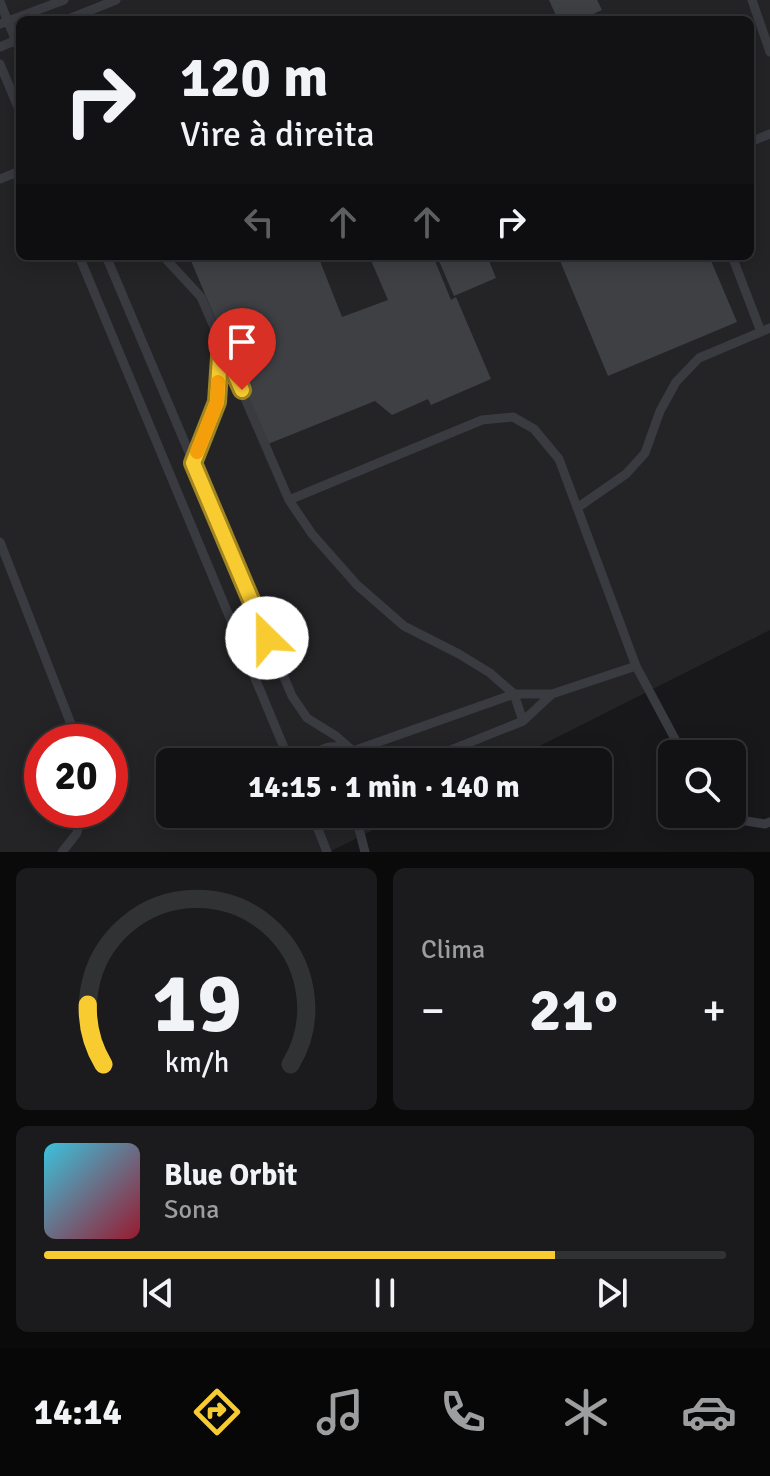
<!DOCTYPE html>
<html lang="pt">
<meta charset="utf-8">
<style>
:root{--surface:#121214;--page:#1b1b1d;--text:#f1f3f6;--muted:#9c9ea0;--line:#313234;--accent:#f8cc31}
body{margin:0;font-family:Signika,sans-serif;background:var(--page);color:var(--text);height:100vh;display:flex;flex-direction:column;font-size:30px;white-space:nowrap}
*{box-sizing:border-box;margin:0}
p{font-size:26px;color:var(--muted)}
.icon{flex:none;width:44px;height:44px;fill:none;stroke:currentColor;stroke-width:2;stroke-linecap:round;stroke-linejoin:round}
.map{position:relative;height:852px;overflow:hidden}
.panel{display:flex;flex-direction:column;gap:16px;padding:16px;background:#0a0a0b;flex:1}
.panel>*{flex:none}
.banner{position:absolute;left:16px;top:16px;width:738px;height:244px;border-radius:12px;box-shadow:0 4px 20px #0003,0 0 0 2px var(--line);background:#121214;color:var(--text);overflow:hidden}
.buttons{position:absolute;left:658px;top:740px;display:grid;gap:16px}
.buttons a{display:grid;place-items:center;width:88px;height:88px;border-radius:12px;background:var(--surface);box-shadow:0 4px 20px #0003,0 0 0 2px var(--line);font-size:40px}
.speed{position:absolute;left:24px;top:724px;display:flex;gap:16px;font-size:40px;font-weight:700;text-align:center}
.speed>*{display:grid;place-content:center;width:104px;height:104px;border-radius:50%;background:var(--surface);box-shadow:0 4px 20px #0003,0 0 0 2px var(--line);line-height:1}
.speed .limit{border:12px solid #d22;background:#fff;color:#111}
.pin{position:absolute;display:grid;place-items:center;width:68px;height:68px;color:#fff;margin:-82px -34px;border-radius:50% 50% 50% 0;rotate:-45deg;box-shadow:0 0 8px #0007}
.pin .icon{rotate:45deg}
.me{position:absolute;width:88px;margin:-44px;rotate:337deg;stroke-linejoin:round;filter:drop-shadow(0 0 6px #0008)}
.turn{display:flex;align-items:center;gap:28px;height:168px;padding:0 32px;font-size:36px}
.turn .icon{width:104px;height:104px;stroke-width:2.5}
.turn b{display:block;font-size:56px;line-height:68px}
.lanes{display:flex;align-items:center;height:76px;padding:0 32px;background:#0003;justify-content:center;gap:40px;direction:ltr}
.lanes .off{opacity:.35}
.big{font-size:60px;font-weight:800;line-height:1.1}
.panel .card{flex:1;display:flex;flex-direction:column;justify-content:center;gap:12px;min-width:0;padding:0 28px;border-radius:12px;background:var(--page)}
.panel .dial{align-items:center;gap:0}
.dial svg{height:208px;overflow:visible;fill:none;stroke:var(--line);stroke-width:7;stroke-linecap:round;text-anchor:middle}
.dial text{fill:var(--text);stroke:none}
.song{display:flex;align-items:center;gap:24px}
.cover{width:96px;height:96px;border-radius:12px;background:linear-gradient(135deg,hsl(190 70% 55%),hsl(350 70% 35%))}
.played{height:8px;border-radius:4px;background:linear-gradient(90deg,var(--accent) 75%,var(--line) 75%)}
.keys{display:flex;justify-content:space-around;direction:ltr}
.heat{display:flex;justify-content:space-between;align-items:center;font-size:44px;direction:ltr}
.panel .tiles{flex:1;display:grid;gap:16px;grid-template-columns:1fr 1fr}
.card:last-child{grid-column:span 2}
.trip{position:absolute;left:156px;top:748px;width:456px;height:80px;border-radius:12px;background:var(--surface);box-shadow:0 4px 20px #0003,0 0 0 2px var(--line);font-weight:800;line-height:80px;text-align:center}
.menu{display:flex;height:128px;justify-content:space-around;align-items:center;background:#070708;color:var(--muted)}
.menu .icon{width:56px;height:56px}
.menu .active{color:var(--accent)}
.menu b{font-size:36px;color:var(--text)}
.map>svg:first-child{display:block}
</style>
<div class="map">
<svg width="770" height="852" viewBox="0 0 770 852">
<rect width="100%" height="100%" fill="#18181a"/>
<path fill="#242427" fill-rule="evenodd" d="M0 0H770V630L508 762H170V814H405L329 852H0ZM20 20H750V256H20ZM42 742H110V810H42Z"/>
<path fill="#3f4044" d="M549 0H597L602 10 580 20H558Z
M189 256H318L342 317 388 300 370 258 374 256H414L416 261 427 256H433L451 300 456 297 491 379 431 405 428 399 392 415 375 401 268 444Z
M437 256H487L496 278 454 296Z
M558 256H709L737 322 608 376Z"/>
<g fill="none" stroke-linecap="round" stroke-linejoin="round">
<path stroke="#3a3b41" stroke-width="9" d="M752 0 770 52
M0 2 20 51
M66 20 116 0
M0 24 64 0
M0 47 19 39
M0 64 20 112
M750 142 770 134
M0 179 20 171
M79 256 290 762
M106 256 292 696 307 718 336 736 353 751 360 762
M163 256 201 297 289 500 312 534 357 585 404 626 459 654 490 673 514 694 523 721
M732 256 761 332
M193 463 217 402 221 345
M289 500 482 420 513 417 534 429 559 459 636 666 683 754
M577 508 626 474 645 453 660 411 676 382 699 358 770 328
M0 542 78 742
M304 762C322 746 331 743 353 751L514 694H552L636 666
M421 762 523 721 552 694
M312 814 327 852
M360 814 359 829 365 852
M724 814 728 818 765 824 770 822
M62 852 77 833 81 810"/>
</g>
<g fill="none" stroke-linecap="round" stroke-linejoin="round">
<defs>
<path id="route" d="M242 390 221 342 217 402 193 463 267 638"/>
</defs>
<use href="#route" stroke="#a18520" stroke-width="20"/>
<use href="#route" stroke="#f8cc31" stroke-width="14"/>
<path stroke="#f59e0b" stroke-width="14" d="M197 452 217 402 218 382"/>
</g>
</svg>
<div class="buttons">
<a><svg class="icon" aria-label="search" viewBox="0 0 24 24"><circle cx="10" cy="10" r="6"/><path d="M15 15l6 6"/></svg></a>
</div>
<div class="speed"><div class="limit">20</div></div>
<div class="pin" style="left:242px;top:390px;background:#d93025"><svg class="icon" aria-label="arrive" viewBox="0 0 24 24"><path d="M6 21V4h12l-3 4 3 4H6"/></svg></div>
<svg class="me" style="left:267px;top:638px" viewBox="-20 -20 40 40"><circle r="19" fill="#fff"/><path d="M0-13L10 11 0 6-10 11z" fill="#f8cc31"/></svg>
<div class="trip">14:15 · 1 min · 140 m</div>
<div class="banner">
<div class="turn"><svg class="icon" aria-label="right" viewBox="0 0 24 24"><path d="M7 20v-9h11M14 6l5 5-5 5"/></svg><div><b>120 m</b>Vire à direita</div></div>
<div class="lanes"><svg class="icon off" aria-label="left" viewBox="0 0 24 24"><path d="M17 20v-9H6M10 6l-5 5 5 5"/></svg><svg class="icon off" aria-label="ahead" viewBox="0 0 24 24"><path d="M12 20V5M6 11l6-6 6 6"/></svg><svg class="icon off" aria-label="ahead" viewBox="0 0 24 24"><path d="M12 20V5M6 11l6-6 6 6"/></svg><svg class="icon" aria-label="right" viewBox="0 0 24 24"><path d="M7 20v-9h11M14 6l5 5-5 5"/></svg></div>
</div>
</div>
<section class="panel">
<div class="tiles">
<div class="card dial"><svg viewBox="0 0 100 80">
<path d="M14 69A42 42 0 1 1 86 69"/>
<path d="M14 69A42 42 0 0 1 8 46" stroke="#f8cc31"/>
<text x="50" y="56" font-size="32" font-weight="700">19</text>
<text x="50" y="72" font-size="11">km/h</text>
</svg></div>
<div class="card"><p>Clima</p>
<div class="heat"><a>−</a><b class="big">21°</b><a>+</a></div>
</div>
<div class="card">
<div class="song"><i class="cover"></i><div><b>Blue Orbit</b><p>Sona</p></div></div>
<div class="played"></div>
<div class="keys"><svg class="icon" aria-label="previous" viewBox="0 0 24 24"><path d="M18 5L8 12l10 7zM5 5v14"/></svg><svg class="icon" aria-label="pause" viewBox="0 0 24 24"><path d="M8 5v14M16 5v14"/></svg><svg class="icon" aria-label="next" viewBox="0 0 24 24"><path d="M6 5l10 7-10 7zM19 5v14"/></svg></div>
</div>
</div>
</section>
<nav class="menu">
<b>14:14</b>
<svg class="icon active" aria-label="directions" viewBox="0 0 24 24"><path d="M12 3l9 9-9 9-9-9zM9 14v-3h6M13 9l2 2-2 2"/></svg>
<svg class="icon" aria-label="music" viewBox="0 0 24 24"><path d="M9 18V5l10-2v13"/><circle cx="6" cy="18" r="3"/><circle cx="16" cy="16" r="3"/></svg>
<svg class="icon" aria-label="phone" viewBox="0 0 24 24"><path d="M5 4h4l2 5-3 2q2 4 5 5l2-3 5 2v4C11 20 4 13 5 4z"/></svg>
<svg class="icon" aria-label="climate" viewBox="0 0 24 24"><path d="M12 3v18M4 7l16 10M4 17L20 7"/></svg>
<svg class="icon" aria-label="car" viewBox="0 0 24 24"><path d="M5 17H2v-5l4-1 3-4h7l3 4 3 1v5h-3M9 17h6M6 11h13"/><circle cx="7" cy="17" r="2"/><circle cx="17" cy="17" r="2"/></svg>
</nav>
